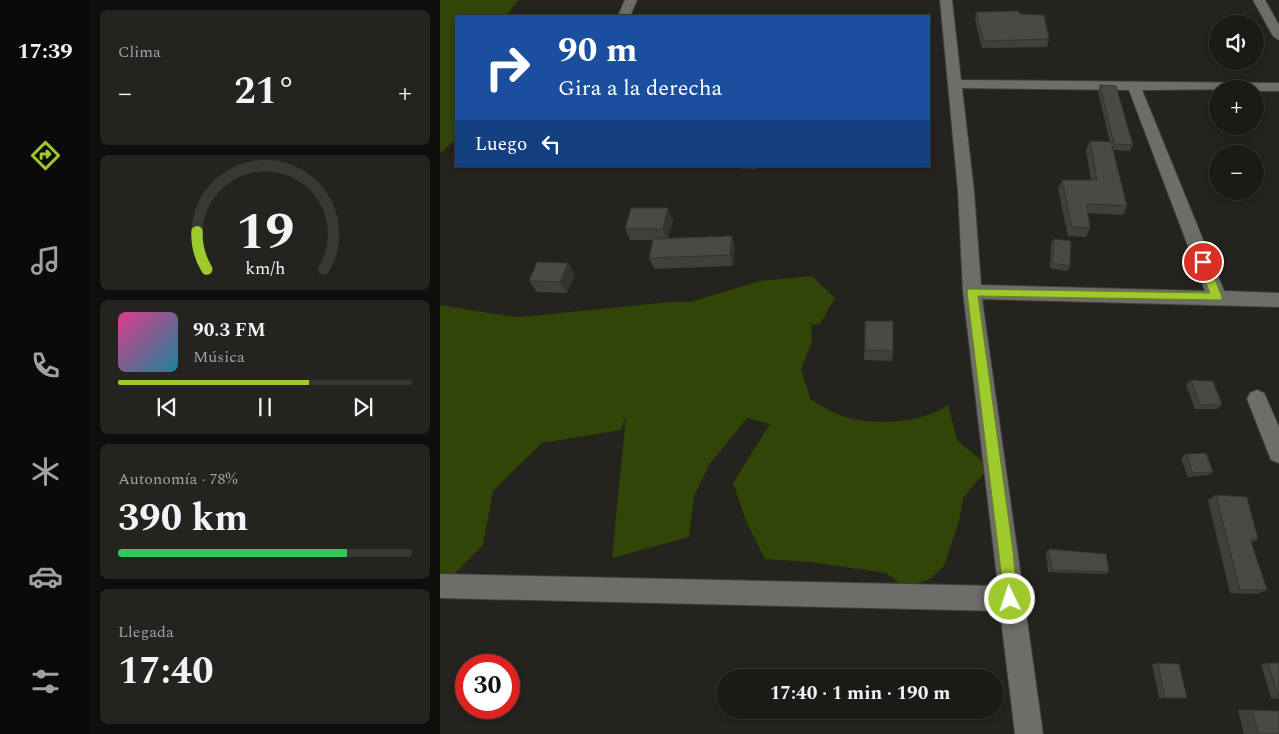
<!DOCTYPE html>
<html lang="es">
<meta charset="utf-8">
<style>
:root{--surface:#1b1a16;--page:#24231f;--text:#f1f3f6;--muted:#a0a1a1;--line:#393835;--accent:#9fca2d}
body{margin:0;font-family:Spectral,serif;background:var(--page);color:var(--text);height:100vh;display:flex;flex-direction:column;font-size:19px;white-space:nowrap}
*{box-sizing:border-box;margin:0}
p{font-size:16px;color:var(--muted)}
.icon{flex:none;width:28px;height:28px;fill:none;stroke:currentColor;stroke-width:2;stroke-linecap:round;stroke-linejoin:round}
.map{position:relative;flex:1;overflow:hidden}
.details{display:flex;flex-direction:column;gap:10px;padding:10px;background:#0f0e0c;width:350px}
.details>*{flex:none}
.guide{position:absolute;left:15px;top:15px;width:475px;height:152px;border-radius:0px;box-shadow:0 2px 8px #0003,0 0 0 1px var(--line);background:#1a4fa0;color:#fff;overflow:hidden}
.fabs{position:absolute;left:769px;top:15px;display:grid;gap:10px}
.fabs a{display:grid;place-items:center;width:55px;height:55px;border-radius:50%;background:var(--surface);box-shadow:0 2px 8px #0003,0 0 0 1px var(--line);font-size:25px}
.speed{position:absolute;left:15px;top:654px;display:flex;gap:10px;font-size:25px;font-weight:700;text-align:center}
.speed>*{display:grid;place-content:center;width:65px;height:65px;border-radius:50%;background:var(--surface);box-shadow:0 2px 8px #0003,0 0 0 1px var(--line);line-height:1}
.speed .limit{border:8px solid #d22;background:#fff;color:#111}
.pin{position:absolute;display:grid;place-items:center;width:42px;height:42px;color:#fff;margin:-21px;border:2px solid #fff;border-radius:50%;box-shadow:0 1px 5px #0007}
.me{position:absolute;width:55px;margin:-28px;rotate:356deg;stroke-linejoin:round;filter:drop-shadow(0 0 4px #0008)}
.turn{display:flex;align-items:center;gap:18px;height:105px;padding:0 20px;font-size:22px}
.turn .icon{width:65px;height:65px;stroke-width:2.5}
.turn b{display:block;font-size:35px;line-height:42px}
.then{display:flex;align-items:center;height:48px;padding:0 20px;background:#0003;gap:10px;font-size:19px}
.big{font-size:38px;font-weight:700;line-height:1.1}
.details .card{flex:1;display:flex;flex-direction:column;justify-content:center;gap:8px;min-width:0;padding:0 18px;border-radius:8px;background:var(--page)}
.details .dial{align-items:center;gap:0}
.dial svg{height:130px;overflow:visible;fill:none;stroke:var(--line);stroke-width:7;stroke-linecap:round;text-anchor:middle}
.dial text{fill:var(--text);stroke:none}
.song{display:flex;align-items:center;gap:15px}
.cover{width:60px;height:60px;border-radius:8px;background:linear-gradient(135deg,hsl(330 70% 55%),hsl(190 70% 35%))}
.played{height:5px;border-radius:2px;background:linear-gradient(90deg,var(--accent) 65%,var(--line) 65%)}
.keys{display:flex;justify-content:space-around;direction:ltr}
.heat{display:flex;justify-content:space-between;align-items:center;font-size:28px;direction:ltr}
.charge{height:8px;border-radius:4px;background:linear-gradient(90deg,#34c759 78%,var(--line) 0)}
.trip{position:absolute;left:276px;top:669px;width:288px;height:50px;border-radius:25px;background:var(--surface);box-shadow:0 2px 8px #0003,0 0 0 1px var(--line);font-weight:700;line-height:50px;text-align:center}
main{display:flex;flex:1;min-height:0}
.tab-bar{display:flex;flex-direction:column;width:90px;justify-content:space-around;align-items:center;background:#0b0a09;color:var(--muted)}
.tab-bar .icon{width:35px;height:35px}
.tab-bar .on{color:var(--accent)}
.tab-bar b{font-size:22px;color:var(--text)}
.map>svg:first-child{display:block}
</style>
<main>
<nav class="tab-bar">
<b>17:39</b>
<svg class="icon on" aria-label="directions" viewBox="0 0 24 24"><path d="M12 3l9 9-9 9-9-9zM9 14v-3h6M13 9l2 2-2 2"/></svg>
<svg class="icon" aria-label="music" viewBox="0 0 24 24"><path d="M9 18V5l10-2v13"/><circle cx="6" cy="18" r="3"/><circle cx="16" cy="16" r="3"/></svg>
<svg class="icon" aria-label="phone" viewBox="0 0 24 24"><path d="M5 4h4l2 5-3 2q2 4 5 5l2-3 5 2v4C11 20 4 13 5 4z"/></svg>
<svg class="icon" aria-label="climate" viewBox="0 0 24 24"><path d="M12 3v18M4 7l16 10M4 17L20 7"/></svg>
<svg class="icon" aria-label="car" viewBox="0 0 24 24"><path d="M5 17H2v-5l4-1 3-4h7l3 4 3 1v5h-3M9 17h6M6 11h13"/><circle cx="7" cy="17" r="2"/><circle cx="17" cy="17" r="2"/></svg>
<svg class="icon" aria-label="filters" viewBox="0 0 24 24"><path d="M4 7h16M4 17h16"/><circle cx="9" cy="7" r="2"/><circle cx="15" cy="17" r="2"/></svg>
</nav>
<section class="details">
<div class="card"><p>Clima</p>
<div class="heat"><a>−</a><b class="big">21°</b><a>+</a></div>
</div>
<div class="card dial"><svg viewBox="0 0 100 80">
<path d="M14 69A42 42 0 1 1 86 69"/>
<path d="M14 69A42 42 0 0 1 8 46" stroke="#9fca2d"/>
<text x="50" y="56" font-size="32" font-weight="700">19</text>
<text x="50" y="72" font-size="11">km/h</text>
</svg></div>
<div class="card">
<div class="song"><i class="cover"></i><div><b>90.3 FM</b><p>Música</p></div></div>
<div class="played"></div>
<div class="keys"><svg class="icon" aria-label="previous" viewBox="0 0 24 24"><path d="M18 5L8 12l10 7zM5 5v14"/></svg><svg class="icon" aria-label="pause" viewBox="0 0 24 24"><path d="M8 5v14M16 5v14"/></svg><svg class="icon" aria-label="next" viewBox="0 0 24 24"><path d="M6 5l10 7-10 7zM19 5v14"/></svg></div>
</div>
<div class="card"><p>Autonomía · 78%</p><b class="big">390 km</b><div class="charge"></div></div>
<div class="card"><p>Llegada</p><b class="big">17:40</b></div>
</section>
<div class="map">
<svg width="839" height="734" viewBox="0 0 839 734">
<rect width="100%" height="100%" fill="#24231e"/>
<path fill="#304506" d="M0 0H79L65 16H16V90L13 93 16 97V140L0 153Z
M372 276 395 298 380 324 371 325 372 341 361 370 371 400C382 406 394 414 406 417 435 426 483 423 508 405L517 440 549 467 523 498 519 521 504 566 490 579 466 588 446 573 371 562 325 559 306 521 293 483 330 424 307 418 269 465 254 496 249 537 172 558 186 416 181 430 102 443 53 491 43 545 9 579 0 574V305L75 317 91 316 229 302H250L320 281Z"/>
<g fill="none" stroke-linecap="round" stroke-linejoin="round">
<defs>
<path id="minor" d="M185 0H197L190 16H178Z
M500 0H512L521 80 839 83V91H815V89L702 90 784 291 839 293V307L542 299 603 734H575L560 611 0 598V574L558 586 523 292 518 191ZM522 88 689 90 765 291 541 285 534 191Z
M813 0H825L839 25V40L833 36Z
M817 390 824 393 839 427V463L831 460 807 399 810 393Z"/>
</defs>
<use href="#minor" stroke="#41403c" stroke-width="2"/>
<use href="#minor" fill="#6e6d67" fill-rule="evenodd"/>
</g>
<path fill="#403f3a" d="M536 12 580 14 609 39 607 47 542 48 535 19Z
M660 85 693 145 690 151 673 150 687 206 683 215 648 213 650 228 646 237 628 236 618 189 622 180H651L646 150 650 141 670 142 658 92Z
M294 166H317L316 169 295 168Z
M233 220 228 238 292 236 295 247 293 266 214 269 209 258 213 240H190L185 229Z
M614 239 630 266 627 271 610 268 611 244Z
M128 263 135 274 127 293 97 292 89 281Z
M425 321 453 351 452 361 424 360Z
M751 380 782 405 776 409H755L746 385Z
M746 454 773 472 768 475 748 477 741 458Z
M776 495 818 539 811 543 827 590 817 594 790 593 768 500Z
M609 549 669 572 665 574 608 572 606 552Z
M718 663 747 698H719L712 664Z
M828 663H839V699L831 698 821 664Z
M798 710H812L839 734H804Z"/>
<path fill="#343330" d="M228 208 233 220 227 240 223 229Z
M292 236 295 247 293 266 290 255Z
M128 263 135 274 127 293 120 282Z"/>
<path fill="#4a4944" stroke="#343330" d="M579 11 580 14 604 15 609 39 544 41 536 12Z
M660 85 676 86 693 145 674 144Z
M650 141 671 142 687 206 647 204 650 228 632 227 622 180H657Z
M191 208H228L223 229H185Z
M292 236 290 255 209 258 213 239Z
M614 239 631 241 630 266 612 263Z
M97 262 128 263 120 282 89 281Z
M425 321H453V351L425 350Z
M751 380 773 381 782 405H760Z
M766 453 773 472 753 473 746 454Z
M776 495 807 497 818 539H810L827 590H800Z
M609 549 666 554 669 572 612 570Z
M718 663 739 664 747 698H725Z
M828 663H839V698Z
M812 710 839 711V734H819Z"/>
<path fill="#9fca2d" stroke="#67831d" d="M763 258 768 262 782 297 781 300 538 296 573 551 577 599 575 604 570 606 565 604 527 292 528 289 770 293 758 262Z"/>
</svg>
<div class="fabs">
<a><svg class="icon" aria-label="sound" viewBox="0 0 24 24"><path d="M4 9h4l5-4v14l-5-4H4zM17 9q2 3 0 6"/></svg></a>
<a>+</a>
<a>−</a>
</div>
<div class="speed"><div class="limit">30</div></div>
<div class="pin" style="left:763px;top:262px;background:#d93025"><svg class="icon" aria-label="arrive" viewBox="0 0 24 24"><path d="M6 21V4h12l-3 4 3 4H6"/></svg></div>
<svg class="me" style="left:570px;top:599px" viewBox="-20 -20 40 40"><circle r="17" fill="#9fca2d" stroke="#fff" stroke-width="3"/><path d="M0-11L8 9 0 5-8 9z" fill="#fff"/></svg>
<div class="trip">17:40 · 1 min · 190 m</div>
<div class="guide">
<div class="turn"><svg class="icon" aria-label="right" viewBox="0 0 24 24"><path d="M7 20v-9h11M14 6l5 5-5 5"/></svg><div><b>90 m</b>Gira a la derecha</div></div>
<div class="then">Luego<svg class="icon" aria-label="left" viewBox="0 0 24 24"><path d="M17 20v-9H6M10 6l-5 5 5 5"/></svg></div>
</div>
</div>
</main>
